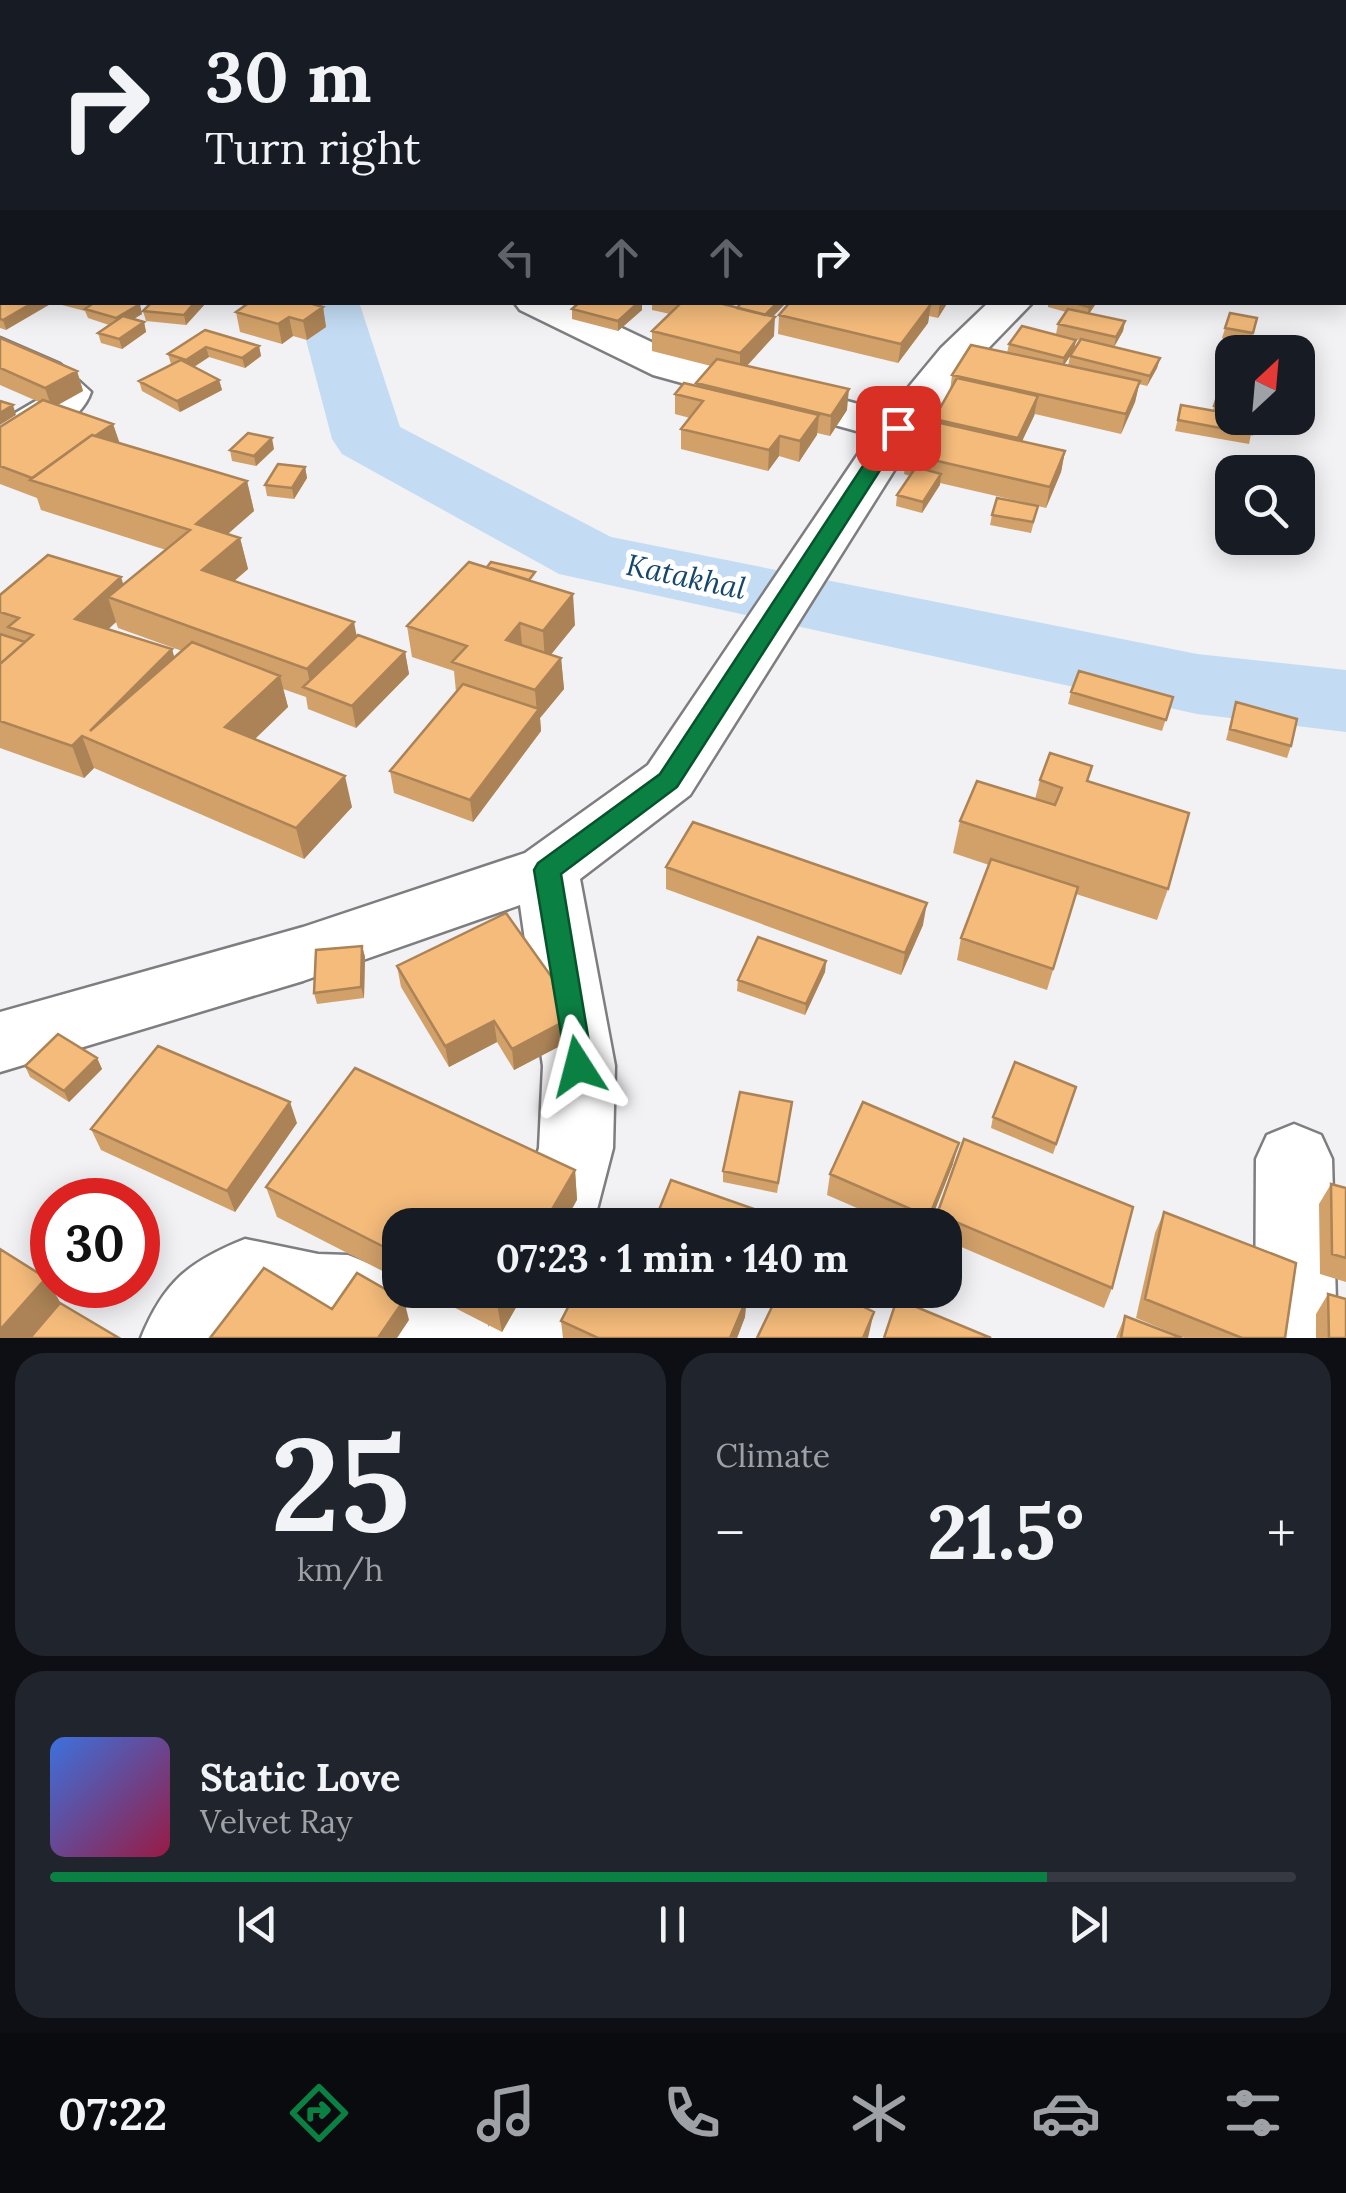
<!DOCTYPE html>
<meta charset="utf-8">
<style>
:root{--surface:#171b24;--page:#20242c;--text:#f1f3f6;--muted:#9ea1a6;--line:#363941;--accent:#0b8043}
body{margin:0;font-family:Lora,serif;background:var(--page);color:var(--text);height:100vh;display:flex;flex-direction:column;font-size:38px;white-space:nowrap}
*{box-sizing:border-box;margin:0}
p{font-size:32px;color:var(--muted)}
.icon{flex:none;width:55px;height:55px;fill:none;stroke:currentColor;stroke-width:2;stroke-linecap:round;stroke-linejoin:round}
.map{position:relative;height:1338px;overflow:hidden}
.details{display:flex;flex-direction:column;gap:15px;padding:15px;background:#0d0f14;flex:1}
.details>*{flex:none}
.guide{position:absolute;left:0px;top:0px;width:1348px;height:305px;box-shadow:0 5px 25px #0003;background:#171b24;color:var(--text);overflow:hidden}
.needle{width:65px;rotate:26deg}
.tools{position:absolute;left:1215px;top:335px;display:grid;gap:20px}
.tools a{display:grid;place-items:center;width:100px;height:100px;border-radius:20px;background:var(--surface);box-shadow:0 5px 25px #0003;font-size:50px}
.speed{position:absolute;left:30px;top:1178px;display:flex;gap:20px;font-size:50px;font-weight:700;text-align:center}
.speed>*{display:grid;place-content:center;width:130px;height:130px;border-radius:50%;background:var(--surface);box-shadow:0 5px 25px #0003;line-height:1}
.speed .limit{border:15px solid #d22;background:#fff;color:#111}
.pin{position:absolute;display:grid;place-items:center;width:85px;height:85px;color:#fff;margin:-42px;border-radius:20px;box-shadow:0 5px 15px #0006}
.me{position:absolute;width:110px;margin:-55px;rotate:351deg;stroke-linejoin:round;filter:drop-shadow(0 0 8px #0008)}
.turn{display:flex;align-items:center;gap:35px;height:210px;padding:0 40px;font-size:45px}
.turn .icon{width:130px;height:130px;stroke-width:2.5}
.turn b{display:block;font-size:70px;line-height:85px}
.lanes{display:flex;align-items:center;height:95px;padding:0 40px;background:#0003;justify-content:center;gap:50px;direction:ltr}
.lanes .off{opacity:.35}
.big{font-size:75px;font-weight:700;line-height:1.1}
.details .card{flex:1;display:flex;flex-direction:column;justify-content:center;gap:15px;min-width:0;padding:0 35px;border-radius:30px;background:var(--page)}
.details .dial{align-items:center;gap:0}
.dial b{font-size:130px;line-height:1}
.song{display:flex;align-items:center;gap:30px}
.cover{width:120px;height:120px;border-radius:15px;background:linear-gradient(135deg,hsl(220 70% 55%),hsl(340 70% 35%))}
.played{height:10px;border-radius:5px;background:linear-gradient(90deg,var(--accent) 80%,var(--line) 80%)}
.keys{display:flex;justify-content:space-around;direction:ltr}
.heat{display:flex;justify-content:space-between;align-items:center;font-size:55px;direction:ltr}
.details .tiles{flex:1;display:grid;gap:15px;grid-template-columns:1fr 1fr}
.card:last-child{grid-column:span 2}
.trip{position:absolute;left:382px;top:1208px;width:580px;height:100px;border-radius:30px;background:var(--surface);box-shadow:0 5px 25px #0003;font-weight:700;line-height:100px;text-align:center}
.tab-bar{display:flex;height:160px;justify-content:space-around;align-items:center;background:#090b0e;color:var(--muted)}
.tab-bar .icon{width:70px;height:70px}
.tab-bar .active{color:var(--accent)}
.tab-bar b{font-size:45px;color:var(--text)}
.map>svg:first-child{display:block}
</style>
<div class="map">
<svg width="1346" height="1338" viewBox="0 0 1346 1338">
<rect width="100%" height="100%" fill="#f2f1f4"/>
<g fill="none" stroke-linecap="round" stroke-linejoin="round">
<path fill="#c3dcf3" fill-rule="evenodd" d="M296 302H359L400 427 611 537 1197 654 1346 670V732L1197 714 559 574 342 454 332 439Z"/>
<defs>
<path id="minor" d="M925 0H963L965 2H927Z
M1031 0H1059V2H1032Z
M1170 0H1209L1211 2H1172Z
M1346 129V150H1345V129Z
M514 302H567L683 357 888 412 941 348 989 302H1033L971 366 917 434 690 795 580 879 615 1066 613 1148 593 1225H515L539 1148 543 1066 520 905 303 981 0 1072V1012L303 927 525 853 648 765 871 435 653 375 520 310Z
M0 338 60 364 91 392C81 423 31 447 0 455V422L46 395 0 367Z
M1294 1124 1321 1135 1332 1159 1337 1338H1255L1256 1159 1267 1135Z
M245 1239 318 1254 348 1255 400 1276V1290H436L481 1309 489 1327 493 1290H573L570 1338H354L251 1319 235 1338H141C164 1281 190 1261 245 1239Z"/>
</defs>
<use href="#minor" stroke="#7e7d80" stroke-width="5"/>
<use href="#minor" fill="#fff" fill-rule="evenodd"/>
</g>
<path fill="#d2a16a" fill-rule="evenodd" d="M189 0H243V2H190Z
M811 0H849L846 2H828Z
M856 0H935V2H855Z
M966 0H1041L1038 2H969L971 1Z
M1049 0H1119L1131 2H1049Z
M0 64 2 65V95H0Z
M0 302 6 330 0 328Z
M61 302H138L137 303 142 314 133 319 144 322 146 332 122 349 101 343 98 333 109 325 88 318 85 311 62 305Z
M652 302H715L773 317 774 336 747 366 847 410 830 436 817 433 799 462 779 456 768 471 681 449V429L690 418 675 414V394L696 386V383L711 366 652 351V331L670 314 652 310Z
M790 302H948L938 318 929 316 928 323 898 363 778 334 779 315Z
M1048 302H1097L1089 313 1125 321 1123 331 1114 347 1160 358 1157 368 1147 386 1139 384 1135 402 1121 434 1035 414 1022 441 1065 451 1061 472 1046 508 1038 506 1031 533 990 525 992 515 1031 504 940 483 922 513 896 506 897 495 910 476 904 474 907 454 934 421 950 391 952 375 1007 353 1009 344 1076 340 1074 350 1064 365 1068 366 1070 356 1080 340 1056 334 1058 324 1066 312 1048 307Z
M205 304 186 325 146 321 143 311Z
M323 307 326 327 307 340 293 336 282 344 240 332 236 312Z
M572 309 642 310 618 331 572 319Z
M1230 313 1257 318 1250 343 1222 338Z
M205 330 259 346 261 356 245 368 209 357 194 367 219 380 222 390 180 412 142 391 139 381 171 364 168 354Z
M0 338 77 371 83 391 58 405 113 424 119 443 247 481 254 511 227 534 240 538 248 569 234 581 357 636 405 652 409 674 356 728 308 709 306 697 283 689 288 707 255 739 352 807 304 859 94 768 84 778 0 748V595L124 584 166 550 41 510 37 498 0 484V427L39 402 0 385ZM116 622 118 628 182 651 174 658 172 649 108 629Z
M1222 382 1232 384V418H1265L1262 427 1253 425 1249 444 1175 431 1181 405 1213 410Z
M274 449 256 466 232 461 230 450Z
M305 467 307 478 294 499 267 496 265 485Z
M535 583 575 625 551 654 561 658 564 689 540 718 541 731 473 822 394 793 390 771 456 692 454 671 412 657 407 626Z
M1071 692 1173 697 1162 731 1068 704Z
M1236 702 1291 746 1287 758 1226 740Z
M1040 780 1088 782 1168 889 1157 920 1076 894 1047 990 957 960 961 938 989 865 953 853 960 821 1035 799Z
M666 867 923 925 901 975 666 889Z
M362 946 365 957 364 998 317 1004 314 993Z
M826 961 825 972 805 1015 737 991 738 980Z
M397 966 578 1014 579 1036 514 1070 497 1042 449 1067 401 987Z
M97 1058 102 1069 69 1102 30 1077 25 1066Z
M1076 1087 1053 1154 991 1128 993 1117Z
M792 1102 777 1193 723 1182V1171Z
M297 1123 235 1212 101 1150 91 1129Z
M953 1164 929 1225H896L827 1195 830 1174Z
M575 1170 577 1200 400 1225V1280L277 1217 266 1187Z
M1331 1184 1346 1188V1282L1320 1274 1319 1204Z
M1164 1212 1285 1338H1184L1136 1318 1155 1233Z
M937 1214 1112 1288 1104 1308 945 1240V1225H934Z
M420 1290H526L502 1332Z
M1328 1294 1346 1338H1316V1314Z
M1125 1316 1182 1338H1116Z
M745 1317 737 1338H563L561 1321Z"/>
<path fill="#ab8356" d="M230 0H243V2H224Z
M34 302H54L6 330 3 320Z
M195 302H204L205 304 186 325 184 315Z
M639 302H642V310L618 331V321Z
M778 302H787L764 326V316Z
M940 302H948L938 318Z
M1092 302H1097L1087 317 1089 307Z
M140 304 142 314 119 328 116 318Z
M931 304 928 323 898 363 901 344Z
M323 307 326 327 307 340 303 321Z
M289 317 293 336 282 344 278 324Z
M775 317 774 336 740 373V353Z
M1125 321 1123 331 1114 347 1116 337Z
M144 322 146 332 122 349 119 339Z
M1076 340 1074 350 1062 368 1064 358Z
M259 346 261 356 245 368 242 358Z
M206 347 209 357 189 370 186 360Z
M1160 358 1157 368 1147 386 1150 376Z
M77 371 83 391 52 408 45 388Z
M219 380 222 390 180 412 177 401Z
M1140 381 1135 402 1121 434 1126 414Z
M849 389 847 410 830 436 831 416Z
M1038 396 1034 416 1014 458 1018 438Z
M13 405 16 415 0 425V413Z
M819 415 817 435 799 462 800 441Z
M113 424 120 444 33 481Z
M780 436 779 456 768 471 769 450Z
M272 438 274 449 256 466 254 456Z
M1065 451 1061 472 1046 508 1050 487Z
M305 467 307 478 294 499 292 488Z
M941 474 940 485 922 513 923 502Z
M247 481 254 511 204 555 196 524Z
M240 538 248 569 211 601 202 570Z
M121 577 130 605 108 597 116 622 86 650 75 619Z
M573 594 575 625 545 662 543 631Z
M354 622 360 653 312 691 307 669Z
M520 623 523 655 506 640Z
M172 649 181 681 90 731Z
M405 652 409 674 356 728 352 706Z
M561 658 564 689 540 718 541 731 473 822 470 800 537 713 535 690Z
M280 676 288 707 234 759 225 727Z
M82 736 94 768 84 778 72 746Z
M345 776 352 807 304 859 296 828Z
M927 903 923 925 901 975 905 953Z
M362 946 365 957 364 998 361 987Z
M826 961 825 972 805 1015 806 1004Z
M578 1014 579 1036 514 1070 512 1049Z
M494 1021 497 1042 449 1067 445 1046Z
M97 1058 102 1069 69 1102 64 1091Z
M290 1102 297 1123 235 1212 227 1191Z
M959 1143 953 1164 929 1225H927Z
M575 1170 577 1200 563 1225H543Z
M46 1278 63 1307 36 1338H0V1330Z
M505 1290H526L502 1332 497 1304Z
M747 1298 745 1317 737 1338H730Z
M404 1300 409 1320 397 1338H378Z
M874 1312 868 1338H863Z"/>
<path fill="#f4bb7b" stroke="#ab8356" stroke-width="2.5" d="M80 0H116L131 2H74Z
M205 0H230L224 2Z
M681 0H717L726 2H689Z
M745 0H766L762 2H740Z
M885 0H932L929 2H882Z
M972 0H994L1012 2H969Z
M1096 0H1119L1131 2H1092Z
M1136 0H1180L1177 2H1145Z
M1202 0H1227L1237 2H1198Z
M1273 0H1331L1327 2H1285Z
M0 64 2 65V80L0 79Z
M1345 180H1346V216H1345Z
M2 301V302H34L3 320 0 319V302Z
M95 302H134L140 304 116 318 85 309Z
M152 302H195L184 315 143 311Z
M250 302H306L323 307 303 321 289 317 278 324 236 312Z
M580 302H639L618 321 572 309Z
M682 302H715L775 317 740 353 652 331Z
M742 302H778L765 315 737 308Z
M790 302H925L931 304 901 344 779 315Z
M1071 302H1092L1089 307Z
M1068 309 1125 321 1116 337 1058 324Z
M1230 313 1257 318 1253 333 1225 328Z
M123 316 144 322 119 339 98 333Z
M1022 326 1076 340 1064 358 1009 344Z
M205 330 259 346 242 358 206 347 186 360 168 354Z
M0 338 77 371 45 388 0 368Z
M1081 339 1160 358 1150 376 1070 356Z
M971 345 1140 381 1126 414 952 375Z
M717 359 849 389 831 416 696 383Z
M181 360 219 380 177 401 139 381Z
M957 378 1038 396 1018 438 934 419Z
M1222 382 1232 384V410L1214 406Z
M684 383 819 415 800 441 780 436 769 450 681 429 703 401 675 394Z
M43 400 113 424 95 436 92 435 32 478 0 466V427Z
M0 401 13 405 0 413Z
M1181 405 1232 414V418H1254L1252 434 1178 420Z
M927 420 1065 451 1050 487 907 454Z
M248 433 272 438 254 456 230 450Z
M92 435 247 481 196 524 240 538 202 570 354 622 307 669 108 597 190 530 30 480Z
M278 464 305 467 292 488 265 485Z
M916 467 941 474 923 502 897 495Z
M997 498 1038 506 1033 522 992 515Z
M48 555 121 577 75 619 172 649 90 731 192 642 280 676 225 727 345 776 296 828 82 736 72 746 0 721V664L33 635 8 627 19 618 0 612V595Z
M469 562 573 594 543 631 520 623 506 640 561 658 535 690 452 662 467 646 407 626Z
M491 562 535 572 529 580 487 567Z
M0 634 25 642 0 664Z
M358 635 405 652 352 706 303 687Z
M1079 671 1173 697 1166 720 1071 692Z
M463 684 539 709 470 800 390 771Z
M1236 702 1297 719 1291 746 1230 729Z
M1050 753 1092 766 1087 781 1189 813 1168 889 960 821 977 781 1055 805 1062 788 1040 780Z
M693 822 927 903 905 953 666 867Z
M991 859 1078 887 1053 969 961 938Z
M506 913 578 1014 512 1049 494 1021 445 1046 397 966Z
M758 937 826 961 806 1004 738 980Z
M362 946 361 987 314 993 316 950Z
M58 1034 97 1058 64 1091 25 1066Z
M158 1046 290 1102 227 1191 91 1129Z
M1015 1062 1076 1087 1056 1144 993 1117Z
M355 1068 575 1170 543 1225H400V1255L266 1187Z
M740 1092 792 1102 778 1183 723 1171Z
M863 1102 959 1143 929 1217 830 1174Z
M964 1139 1133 1207 1112 1288 937 1214Z
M671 1180 757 1210 752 1225H653Z
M1331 1184 1346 1188V1258L1332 1254Z
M1164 1212 1296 1263 1285 1338H1242L1145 1299Z
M0 1249 46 1278 0 1330Z
M264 1268 332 1309 357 1273 404 1300 378 1338H210Z
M470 1290H505L497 1304Z
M577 1290H729L747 1298 730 1338H598L561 1321Z
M780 1290H829L874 1312 863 1338H757Z
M1328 1294 1346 1299V1338H1329Z
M897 1299 991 1338H884Z
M60 1303 119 1338H30Z
M1125 1316 1182 1338H1121Z"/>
<path fill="#0b8043" stroke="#07532c" stroke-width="2.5" d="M898 422 907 428 677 787 561 874 593 1066 589 1076 578 1079 568 1076 534 870 538 863 660 774 888 428Z"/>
<g text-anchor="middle" stroke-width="10" stroke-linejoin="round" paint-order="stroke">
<g font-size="30" font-style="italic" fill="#16476b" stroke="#fff">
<text transform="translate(686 577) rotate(12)" y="10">Katakhal</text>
</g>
</g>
</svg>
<div class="tools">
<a><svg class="needle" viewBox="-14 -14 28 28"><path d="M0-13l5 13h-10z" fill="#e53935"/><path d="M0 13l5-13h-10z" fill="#9ea1a6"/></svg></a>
<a><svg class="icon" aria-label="search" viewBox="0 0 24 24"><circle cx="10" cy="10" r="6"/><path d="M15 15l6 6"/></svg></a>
</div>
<div class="speed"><div class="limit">30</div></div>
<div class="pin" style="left:898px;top:428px;background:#d93025"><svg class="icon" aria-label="arrive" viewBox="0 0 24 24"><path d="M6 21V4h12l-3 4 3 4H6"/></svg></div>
<svg class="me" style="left:578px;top:1066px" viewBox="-20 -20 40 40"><path d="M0-17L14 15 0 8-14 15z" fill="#0b8043" stroke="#fff" stroke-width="4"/></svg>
<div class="trip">07:23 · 1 min · 140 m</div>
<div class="guide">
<div class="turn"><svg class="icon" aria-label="right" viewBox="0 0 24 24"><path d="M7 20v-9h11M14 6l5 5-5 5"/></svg><div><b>30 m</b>Turn right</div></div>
<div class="lanes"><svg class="icon off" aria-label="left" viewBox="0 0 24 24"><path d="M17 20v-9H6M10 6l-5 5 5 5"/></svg><svg class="icon off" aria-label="ahead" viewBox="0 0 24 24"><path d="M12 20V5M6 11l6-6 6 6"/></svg><svg class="icon off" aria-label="ahead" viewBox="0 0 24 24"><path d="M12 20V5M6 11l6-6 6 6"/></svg><svg class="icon" aria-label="right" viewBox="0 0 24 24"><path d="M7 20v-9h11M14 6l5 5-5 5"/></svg></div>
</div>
</div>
<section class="details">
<div class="tiles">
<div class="card dial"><b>25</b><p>km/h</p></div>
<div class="card"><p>Climate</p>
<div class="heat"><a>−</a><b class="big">21.5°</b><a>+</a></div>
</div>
<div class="card">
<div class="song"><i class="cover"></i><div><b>Static Love</b><p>Velvet Ray</p></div></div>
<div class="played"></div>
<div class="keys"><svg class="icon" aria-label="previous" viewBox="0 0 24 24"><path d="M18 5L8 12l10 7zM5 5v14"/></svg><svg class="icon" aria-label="pause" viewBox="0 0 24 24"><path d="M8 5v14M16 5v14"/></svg><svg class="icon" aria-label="next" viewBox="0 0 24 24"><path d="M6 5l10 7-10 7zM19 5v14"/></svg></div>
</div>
</div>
</section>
<nav class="tab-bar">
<b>07:22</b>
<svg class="icon active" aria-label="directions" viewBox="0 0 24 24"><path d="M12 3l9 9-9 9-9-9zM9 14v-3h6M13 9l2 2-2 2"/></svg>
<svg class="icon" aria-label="music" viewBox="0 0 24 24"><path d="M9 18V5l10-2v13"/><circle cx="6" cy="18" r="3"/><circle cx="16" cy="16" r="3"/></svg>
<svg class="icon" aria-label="phone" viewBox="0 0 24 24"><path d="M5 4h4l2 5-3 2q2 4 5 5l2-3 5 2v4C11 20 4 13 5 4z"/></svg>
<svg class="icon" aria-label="climate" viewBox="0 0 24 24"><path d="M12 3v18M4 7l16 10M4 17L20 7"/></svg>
<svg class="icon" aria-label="car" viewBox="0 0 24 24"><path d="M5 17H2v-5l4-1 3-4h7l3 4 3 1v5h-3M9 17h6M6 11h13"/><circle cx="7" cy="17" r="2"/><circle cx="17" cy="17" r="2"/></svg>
<svg class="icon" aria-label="filters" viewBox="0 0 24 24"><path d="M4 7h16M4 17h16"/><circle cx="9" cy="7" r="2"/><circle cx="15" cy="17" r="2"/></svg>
</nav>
